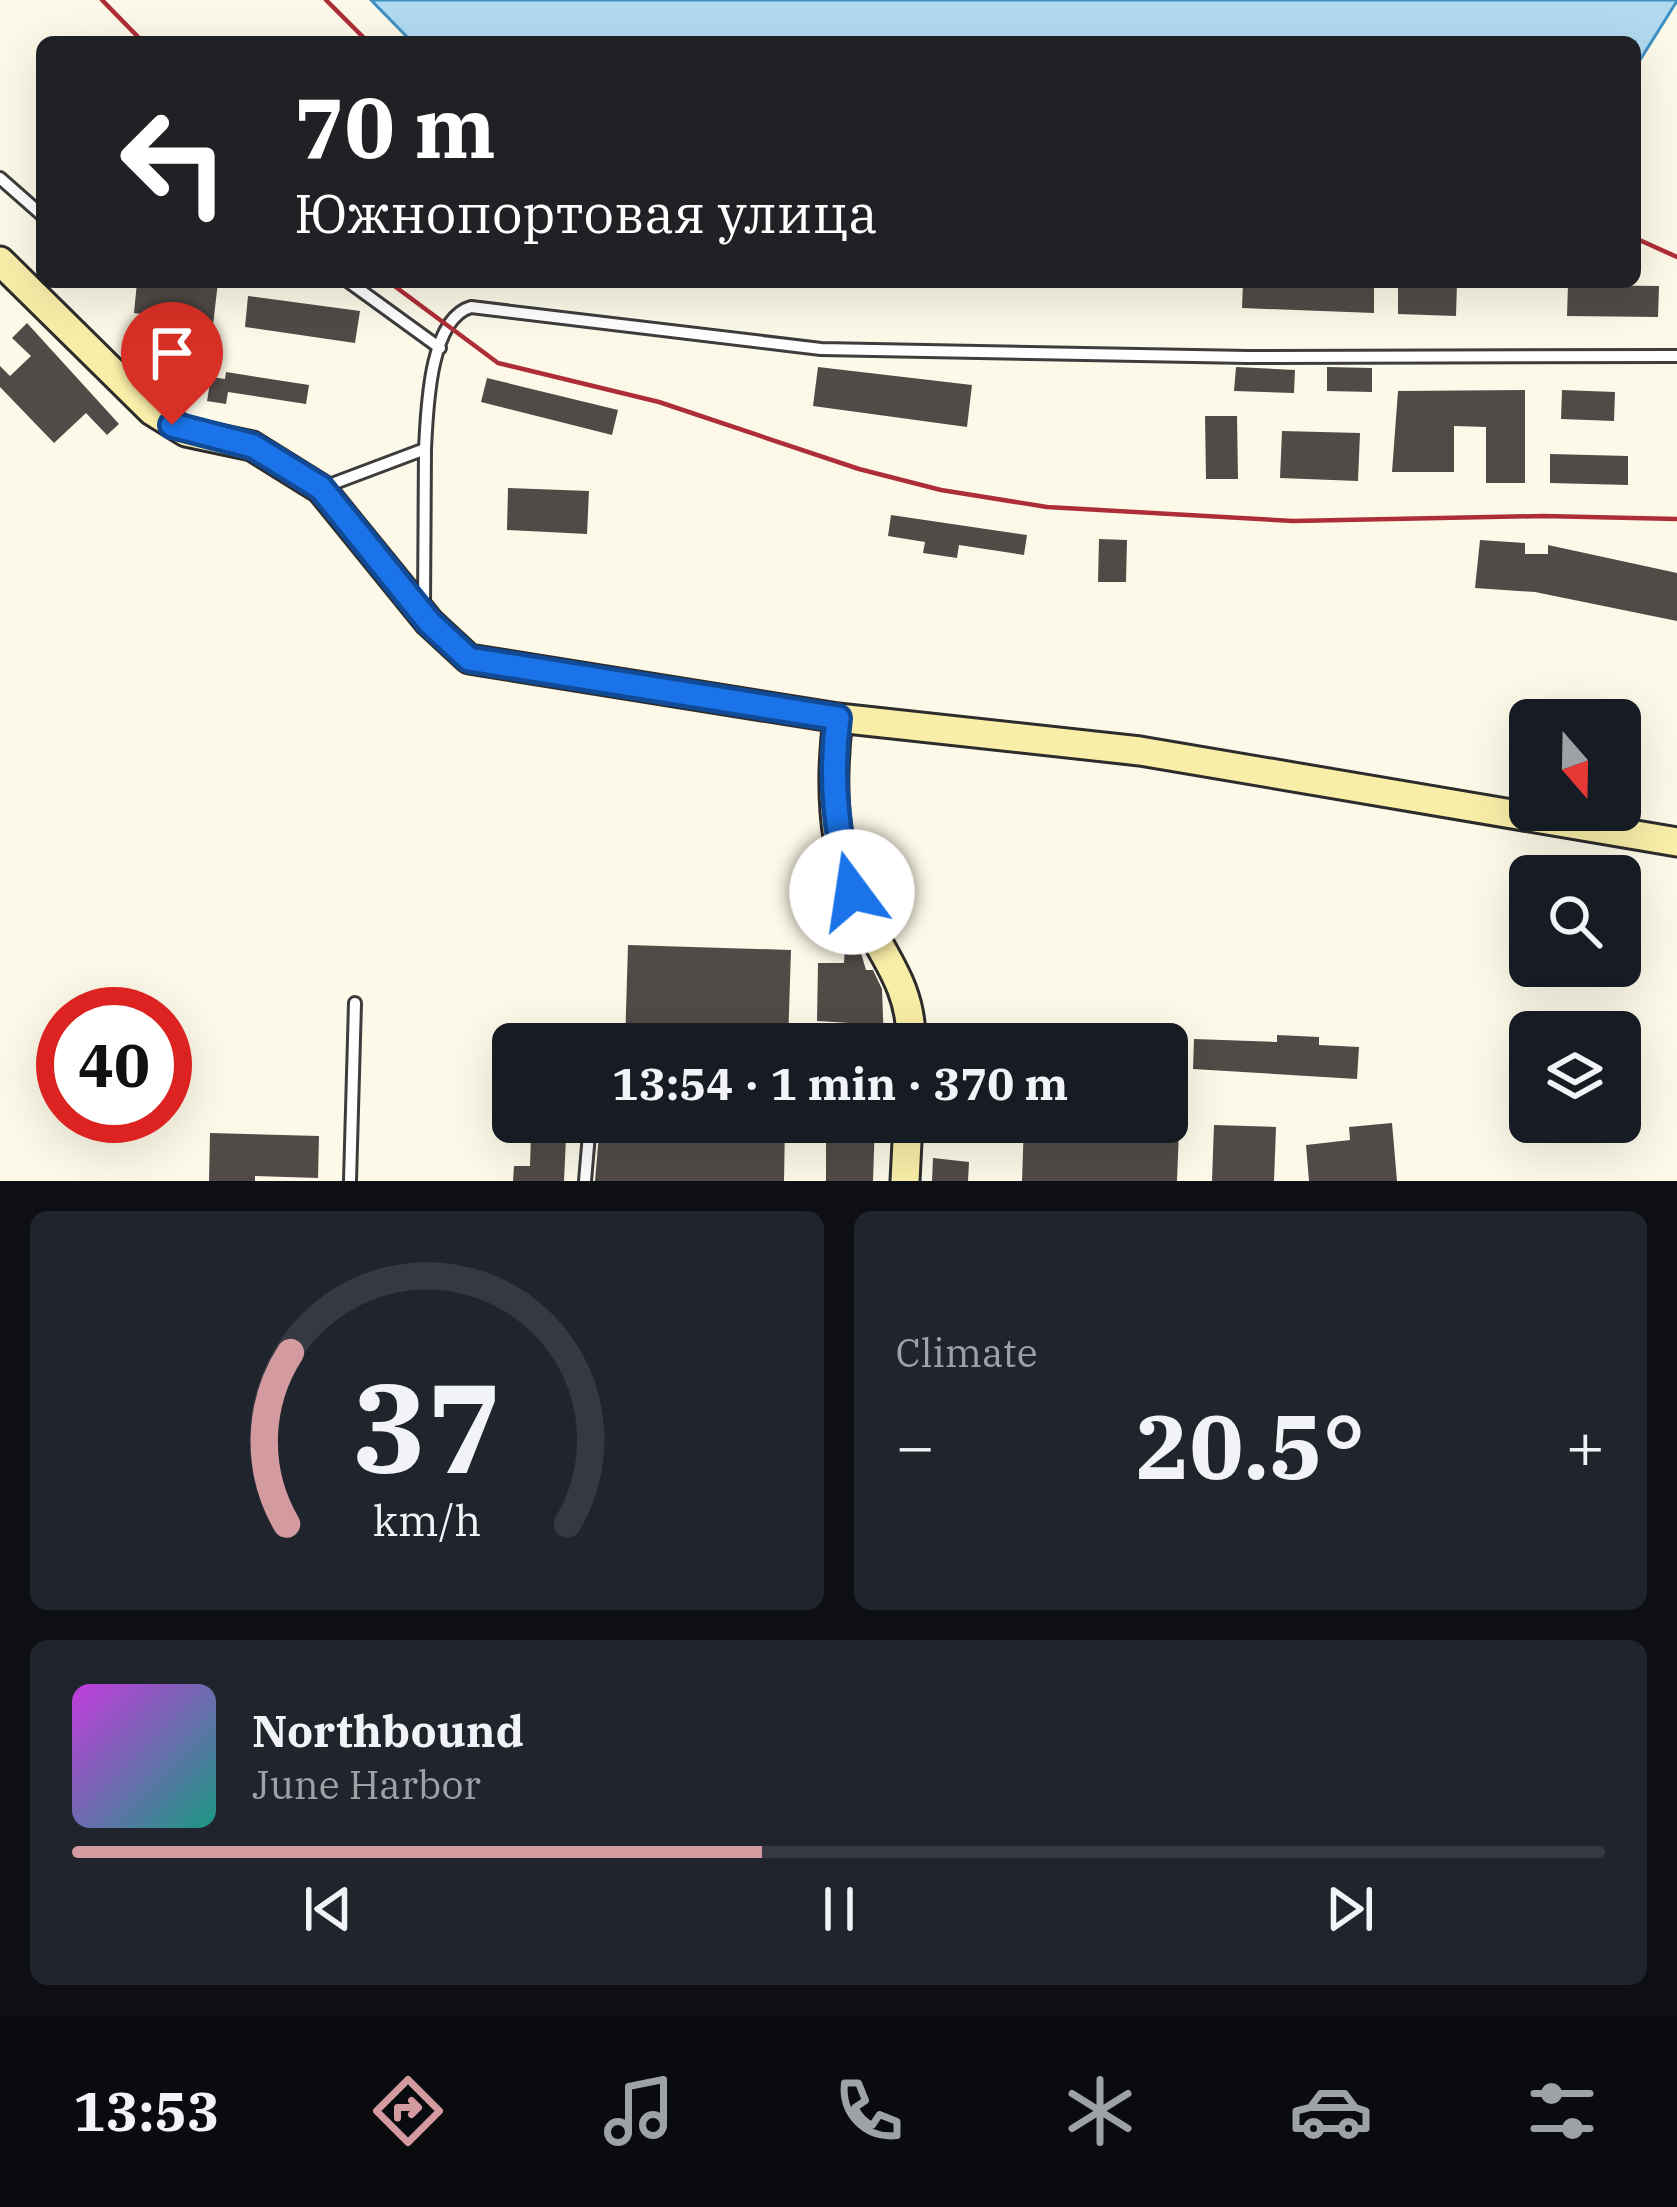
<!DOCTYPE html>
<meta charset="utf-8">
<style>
:root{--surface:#171b24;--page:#20242c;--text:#f1f3f6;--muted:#9ea1a6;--line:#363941;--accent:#d39aa0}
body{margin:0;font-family:"IBM Plex Serif",serif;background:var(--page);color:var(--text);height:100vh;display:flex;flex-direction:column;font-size:45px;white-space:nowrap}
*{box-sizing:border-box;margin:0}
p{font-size:39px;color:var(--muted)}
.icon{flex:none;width:66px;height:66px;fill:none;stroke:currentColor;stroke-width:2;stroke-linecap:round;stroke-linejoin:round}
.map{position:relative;height:1181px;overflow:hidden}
.details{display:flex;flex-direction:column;gap:30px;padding:30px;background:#0d0f14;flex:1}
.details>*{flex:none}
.banner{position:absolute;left:36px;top:36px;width:1605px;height:252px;border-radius:18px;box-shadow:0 12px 48px #0002;background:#202124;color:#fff;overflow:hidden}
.needle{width:78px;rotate:160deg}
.controls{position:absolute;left:1509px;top:699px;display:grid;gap:24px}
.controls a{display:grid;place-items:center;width:132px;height:132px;border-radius:18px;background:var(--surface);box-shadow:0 12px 48px #0002;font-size:60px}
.speed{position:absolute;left:36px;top:987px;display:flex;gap:24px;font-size:60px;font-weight:700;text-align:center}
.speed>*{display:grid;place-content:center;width:156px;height:156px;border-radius:50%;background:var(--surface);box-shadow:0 12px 48px #0002;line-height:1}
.speed .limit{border:18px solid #d22;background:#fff;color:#111}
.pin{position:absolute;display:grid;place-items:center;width:102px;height:102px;color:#fff;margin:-123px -51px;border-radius:50% 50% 50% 0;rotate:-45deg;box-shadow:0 0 12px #0007}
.pin .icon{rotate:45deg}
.me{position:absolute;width:132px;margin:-66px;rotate:346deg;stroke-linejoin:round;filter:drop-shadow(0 0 9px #0008)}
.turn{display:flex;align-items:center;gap:42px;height:252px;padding:0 60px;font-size:54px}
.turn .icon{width:156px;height:156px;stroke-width:2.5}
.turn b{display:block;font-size:84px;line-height:102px}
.big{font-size:90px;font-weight:700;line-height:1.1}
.details .card{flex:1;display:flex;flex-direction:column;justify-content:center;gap:18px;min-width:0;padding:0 42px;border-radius:18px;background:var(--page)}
.details .dial{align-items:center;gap:0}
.dial svg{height:312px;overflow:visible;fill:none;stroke:var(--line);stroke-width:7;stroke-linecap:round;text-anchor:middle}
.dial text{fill:var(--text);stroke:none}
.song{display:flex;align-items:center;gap:36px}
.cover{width:144px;height:144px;border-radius:18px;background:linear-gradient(135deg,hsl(290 70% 55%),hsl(170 70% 35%))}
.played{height:12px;border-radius:6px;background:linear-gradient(90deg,var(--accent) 45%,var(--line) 45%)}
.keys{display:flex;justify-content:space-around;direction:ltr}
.heat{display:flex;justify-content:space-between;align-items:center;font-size:66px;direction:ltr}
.details .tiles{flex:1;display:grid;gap:30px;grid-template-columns:1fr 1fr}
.card:last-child{grid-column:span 2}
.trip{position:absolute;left:492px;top:1023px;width:696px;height:120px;border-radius:18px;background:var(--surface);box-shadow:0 12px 48px #0002;font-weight:700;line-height:120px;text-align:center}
.dock{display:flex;height:192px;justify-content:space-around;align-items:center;background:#090b0e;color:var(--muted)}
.dock .icon{width:84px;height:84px}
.dock .current{color:var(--accent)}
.dock b{font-size:54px;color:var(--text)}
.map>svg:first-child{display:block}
</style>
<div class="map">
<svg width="1677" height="1181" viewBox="0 0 1677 1181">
<rect width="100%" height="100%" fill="#fdf9e8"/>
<path fill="#b1daf1" stroke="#3e90c2" stroke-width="3" d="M371 0H1677V1L1635 68V42H412Z"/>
<path fill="#514b47" d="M137 282H218L213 325 134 313Z
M1243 282H1374V313L1242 308Z
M1398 282H1457L1456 316 1398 314Z
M1568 285 1659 286 1658 317 1567 316Z
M248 296 360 311 355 343 245 327Z
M27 323 119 424 107 435 86 413 54 443 0 387V366L10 376 31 356 12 338Z
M818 367 972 385 967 427 813 406Z
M1236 367 1295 370 1294 393 1234 391Z
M1327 367 1372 368V392L1327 391Z
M226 372 309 385 306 404 228 392 226 404 207 401 211 377 225 379Z
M487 378 618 410 612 435 481 402Z
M1525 390V483H1486V427L1454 426V472H1392L1398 391Z
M1562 390 1615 392 1614 421 1561 419Z
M1205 416H1237L1238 479H1206Z
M1282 431 1360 433 1358 481 1280 478Z
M1550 454 1628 456V485L1550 483Z
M508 488 589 491 587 534 507 530Z
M891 515 1027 535 1024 555 959 545 957 558 923 553 925 542 888 536Z
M1099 539 1127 540 1126 582H1098Z
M1480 540 1525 543V554H1548V545L1677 573V621L1535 592 1475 588Z
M628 945 791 950 788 1044H625Z
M845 946H859L866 970H873L882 989 884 1044H866V1024L817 1021 818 963H844Z
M1013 1030 1071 1032V1044H1013Z
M1277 1035 1319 1037V1045L1359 1047 1357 1079 1193 1069 1194 1039 1277 1042Z
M1167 1103 1180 1104 1177 1181H1022L1024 1122H1167Z
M595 1122H785L784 1181H595L599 1135Z
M826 1122H875L873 1181H826Z
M1392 1123 1397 1181H1309L1306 1145 1350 1140 1349 1127Z
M1214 1125 1276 1127 1274 1181H1212Z
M210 1133 319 1136 318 1178 255 1176V1181H209Z
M531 1136 566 1137 564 1181H513L514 1166H530Z
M933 1158 969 1162 968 1181H932Z"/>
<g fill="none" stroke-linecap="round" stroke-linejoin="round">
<defs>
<path id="lane" d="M0 178 42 215
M349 282 440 348
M324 487 425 449C427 411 429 319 471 307L821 349 1248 357 1677 356
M424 607 425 449
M350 1181 355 1003
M585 1181 589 1134"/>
<path id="secondary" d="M0 261 152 411 186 432 252 446 321 489 429 622 469 659 838 718 1140 751 1677 842
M838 718C831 775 831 837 852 892 874 947 913 980 911 1044
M905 1181 908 1122"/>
</defs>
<use href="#lane" stroke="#3d3d3d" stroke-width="16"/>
<use href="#secondary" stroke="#2c2c2c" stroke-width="33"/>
<use href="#lane" stroke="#fff" stroke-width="10"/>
<use href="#secondary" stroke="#f9eea8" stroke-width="27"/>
<path stroke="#ae2e37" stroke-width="4.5" d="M102 0 143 42
M326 0 368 42
M1635 238 1677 257
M389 282 498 363 659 402 859 469 941 490 1047 507 1293 521 1543 516 1677 519"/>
</g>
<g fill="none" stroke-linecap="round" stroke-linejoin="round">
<defs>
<path id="route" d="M172 425 253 446 321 488 429 622 469 659 838 718C830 779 836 833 852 892"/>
</defs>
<use href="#route" stroke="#114b97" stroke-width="30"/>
<use href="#route" stroke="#1a73e8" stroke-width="21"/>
</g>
</svg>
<div class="controls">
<a><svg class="needle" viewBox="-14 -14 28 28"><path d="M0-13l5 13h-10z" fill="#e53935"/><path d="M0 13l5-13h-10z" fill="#9ea1a6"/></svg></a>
<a><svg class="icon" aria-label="search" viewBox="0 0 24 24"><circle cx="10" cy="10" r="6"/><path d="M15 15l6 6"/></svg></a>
<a><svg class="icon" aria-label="layers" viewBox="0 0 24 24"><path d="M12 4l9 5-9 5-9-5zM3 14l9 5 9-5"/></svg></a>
</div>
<div class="speed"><div class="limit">40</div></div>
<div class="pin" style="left:172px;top:425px;background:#d93025"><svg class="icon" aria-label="arrive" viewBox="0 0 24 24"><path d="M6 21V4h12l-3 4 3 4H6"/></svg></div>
<svg class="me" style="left:852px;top:892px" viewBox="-20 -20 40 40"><circle r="19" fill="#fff"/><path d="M0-13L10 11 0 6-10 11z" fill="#1a73e8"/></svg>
<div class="trip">13:54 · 1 min · 370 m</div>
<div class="banner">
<div class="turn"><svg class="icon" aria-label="left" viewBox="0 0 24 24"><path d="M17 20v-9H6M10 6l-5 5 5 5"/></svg><div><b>70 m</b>Южнопортовая улица</div></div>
</div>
</div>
<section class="details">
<div class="tiles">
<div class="card dial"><svg viewBox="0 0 100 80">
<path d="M14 69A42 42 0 1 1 86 69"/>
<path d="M14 69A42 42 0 0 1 15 25" stroke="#d39aa0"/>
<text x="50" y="56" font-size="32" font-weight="700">37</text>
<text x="50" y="72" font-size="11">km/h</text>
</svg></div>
<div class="card"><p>Climate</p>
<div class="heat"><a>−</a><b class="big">20.5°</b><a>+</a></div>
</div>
<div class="card">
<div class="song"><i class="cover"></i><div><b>Northbound</b><p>June Harbor</p></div></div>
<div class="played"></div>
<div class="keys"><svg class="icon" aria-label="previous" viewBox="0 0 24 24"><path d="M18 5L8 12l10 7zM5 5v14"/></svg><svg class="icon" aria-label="pause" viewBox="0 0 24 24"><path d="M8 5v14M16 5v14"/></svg><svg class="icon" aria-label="next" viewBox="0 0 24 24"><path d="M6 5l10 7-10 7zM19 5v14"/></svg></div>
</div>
</div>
</section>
<nav class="dock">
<b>13:53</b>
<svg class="icon current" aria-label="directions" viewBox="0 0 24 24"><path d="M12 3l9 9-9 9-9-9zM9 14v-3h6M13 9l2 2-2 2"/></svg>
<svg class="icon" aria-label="music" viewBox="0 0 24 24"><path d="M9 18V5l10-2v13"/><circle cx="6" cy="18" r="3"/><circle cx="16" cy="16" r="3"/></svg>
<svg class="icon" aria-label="phone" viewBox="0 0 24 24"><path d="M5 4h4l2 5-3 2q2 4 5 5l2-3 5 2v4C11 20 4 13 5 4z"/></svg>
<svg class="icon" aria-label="climate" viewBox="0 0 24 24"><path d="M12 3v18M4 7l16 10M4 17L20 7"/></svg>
<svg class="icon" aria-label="car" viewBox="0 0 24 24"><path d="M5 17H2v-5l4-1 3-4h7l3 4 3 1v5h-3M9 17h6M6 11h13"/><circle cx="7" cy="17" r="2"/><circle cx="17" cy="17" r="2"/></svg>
<svg class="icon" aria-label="filters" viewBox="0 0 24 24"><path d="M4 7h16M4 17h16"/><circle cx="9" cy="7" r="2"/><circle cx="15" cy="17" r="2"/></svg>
</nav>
